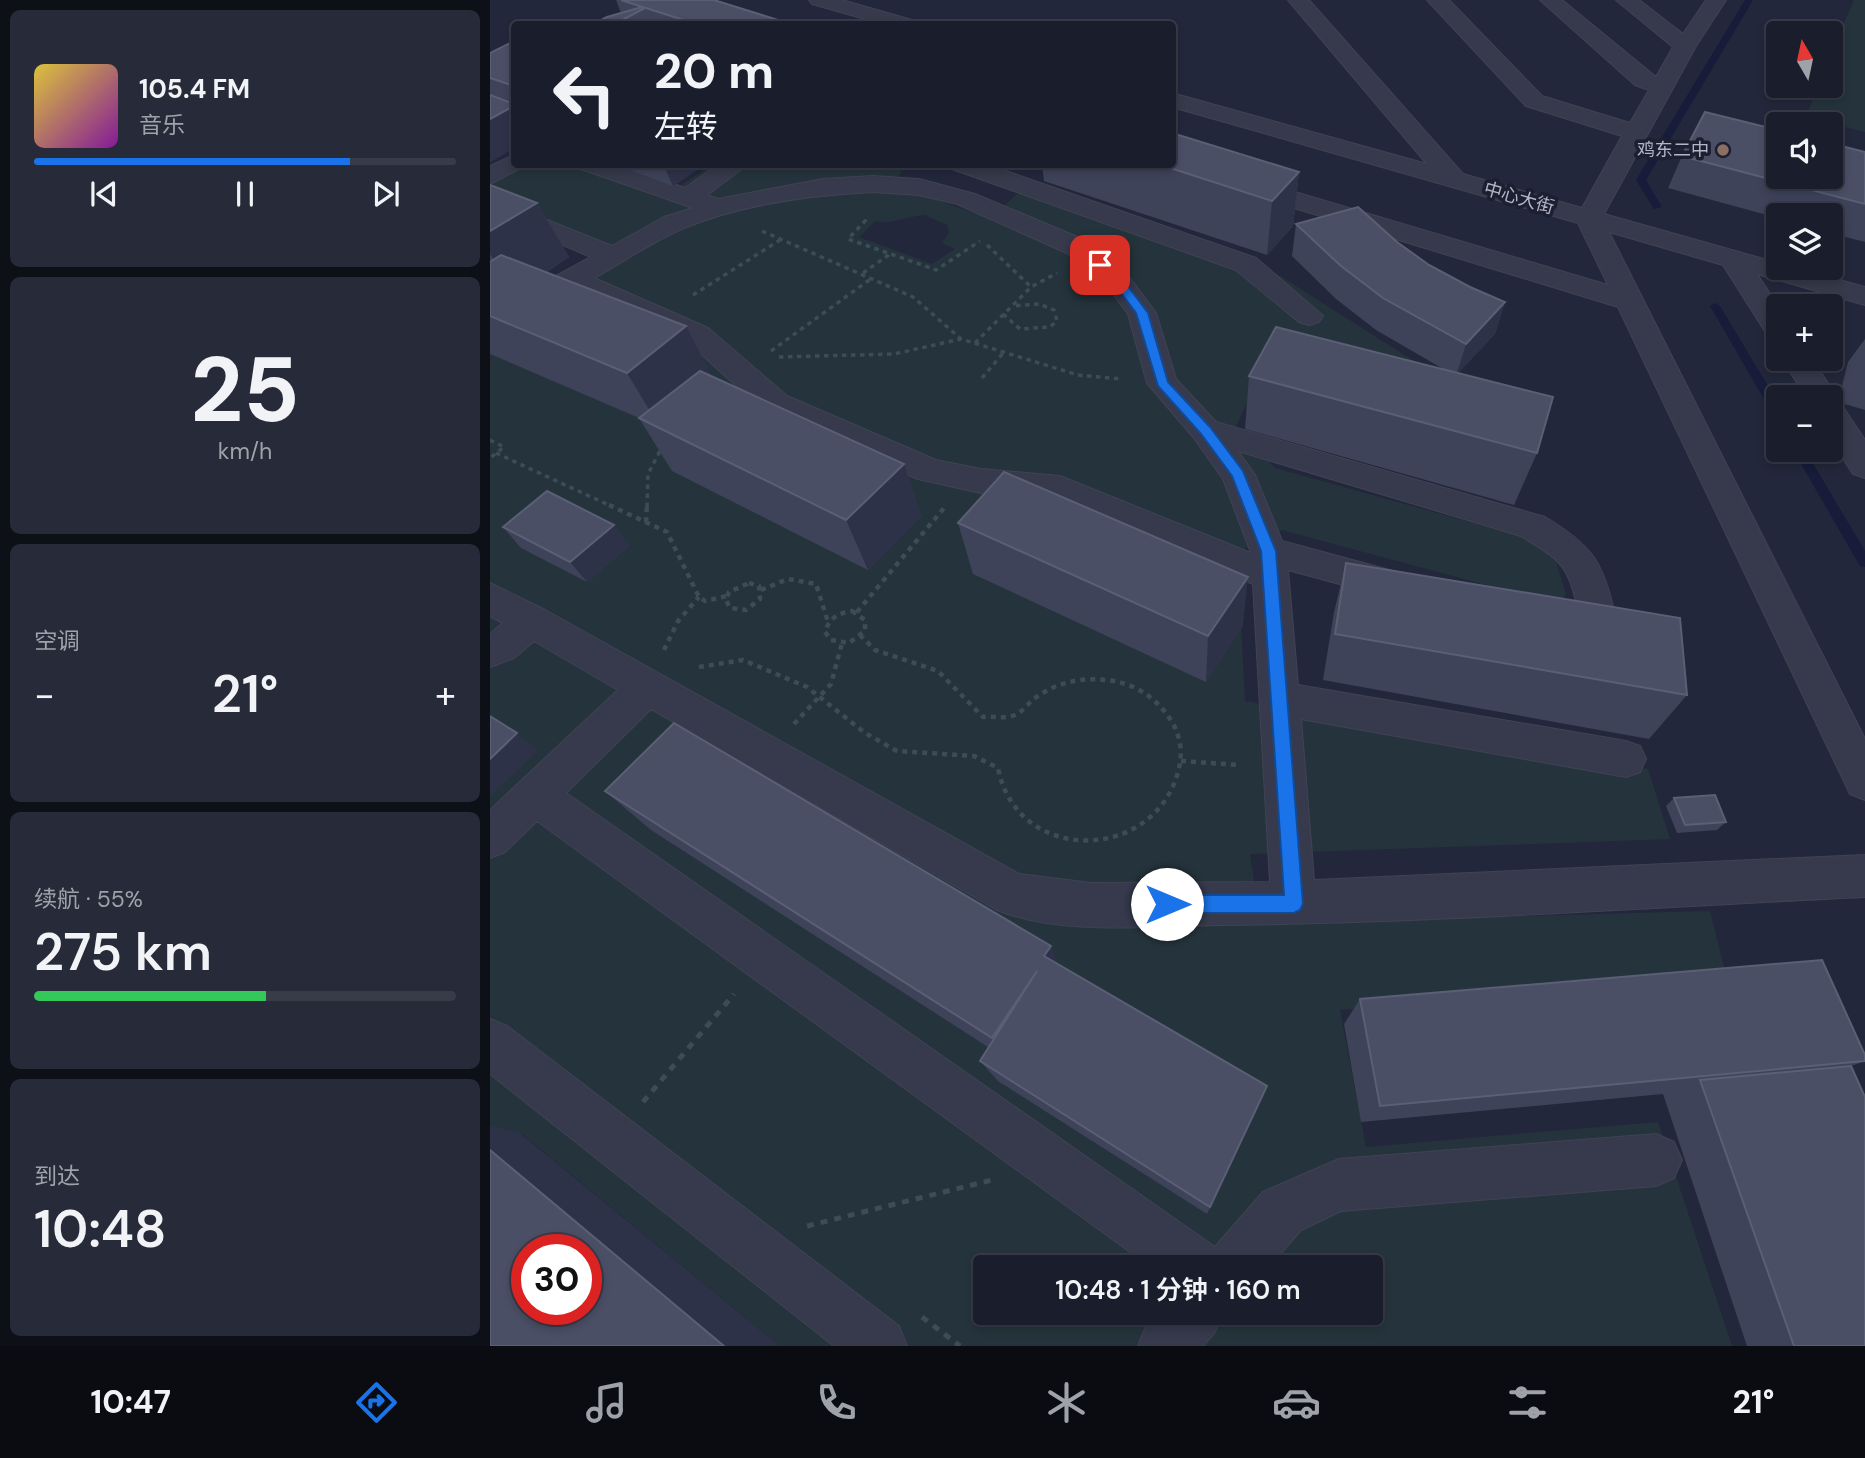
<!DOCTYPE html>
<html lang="zh">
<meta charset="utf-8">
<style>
:root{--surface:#1a1d2c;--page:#272a38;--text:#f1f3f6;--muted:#9fa2a9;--line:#383b48;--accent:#1a73e8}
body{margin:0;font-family:"DM Sans","Noto Sans SC",sans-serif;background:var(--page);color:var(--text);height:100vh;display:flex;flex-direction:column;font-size:26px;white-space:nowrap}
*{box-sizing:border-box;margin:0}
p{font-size:23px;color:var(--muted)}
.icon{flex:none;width:38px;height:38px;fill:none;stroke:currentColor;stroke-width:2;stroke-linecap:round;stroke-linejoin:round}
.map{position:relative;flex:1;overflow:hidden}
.details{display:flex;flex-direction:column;gap:10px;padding:10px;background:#0e1018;width:490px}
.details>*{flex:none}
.guide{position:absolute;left:21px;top:21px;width:665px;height:147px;border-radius:7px;box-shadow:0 4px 10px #0003,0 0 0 2px var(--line);background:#1a1d2c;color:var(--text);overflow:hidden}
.needle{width:46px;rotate:351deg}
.controls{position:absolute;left:1276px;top:21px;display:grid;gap:14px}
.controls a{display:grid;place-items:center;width:77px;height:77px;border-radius:7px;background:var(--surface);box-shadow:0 4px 10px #0003,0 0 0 2px var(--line);font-size:35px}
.speed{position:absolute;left:21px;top:1234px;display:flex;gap:14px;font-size:35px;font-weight:700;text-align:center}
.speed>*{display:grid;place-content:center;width:91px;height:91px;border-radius:50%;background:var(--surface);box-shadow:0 4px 10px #0003,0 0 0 2px var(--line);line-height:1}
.speed .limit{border:10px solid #d22;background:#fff;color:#111}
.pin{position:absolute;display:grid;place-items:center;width:60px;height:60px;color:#fff;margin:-30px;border-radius:14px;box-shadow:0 4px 10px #0006}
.me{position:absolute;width:77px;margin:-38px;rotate:90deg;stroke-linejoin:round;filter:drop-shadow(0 0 5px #0008)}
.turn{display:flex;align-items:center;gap:24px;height:147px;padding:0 28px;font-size:32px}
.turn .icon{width:91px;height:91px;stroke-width:2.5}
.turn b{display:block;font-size:49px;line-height:60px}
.big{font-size:52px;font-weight:600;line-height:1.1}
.details .widget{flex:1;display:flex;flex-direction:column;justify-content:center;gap:10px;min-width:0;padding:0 24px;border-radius:10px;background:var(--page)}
.details .dial{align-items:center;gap:0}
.dial b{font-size:91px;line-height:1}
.song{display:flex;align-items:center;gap:21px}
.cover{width:84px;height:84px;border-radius:10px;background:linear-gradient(135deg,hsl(50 70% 55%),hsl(290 70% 35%))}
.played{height:7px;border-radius:4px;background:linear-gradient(90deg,var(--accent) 75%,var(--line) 75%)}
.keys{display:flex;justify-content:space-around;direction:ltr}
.heat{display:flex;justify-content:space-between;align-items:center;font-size:38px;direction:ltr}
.charge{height:10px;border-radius:5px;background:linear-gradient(90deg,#34c759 55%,var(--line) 0)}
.trip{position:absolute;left:483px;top:1255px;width:410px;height:70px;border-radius:7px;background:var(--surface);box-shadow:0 4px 10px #0003,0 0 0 2px var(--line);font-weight:600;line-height:70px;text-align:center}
.menu{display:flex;height:112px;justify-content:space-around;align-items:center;background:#0a0c12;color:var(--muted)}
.menu .icon{width:49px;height:49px}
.menu .on{color:var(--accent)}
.menu b{font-size:32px;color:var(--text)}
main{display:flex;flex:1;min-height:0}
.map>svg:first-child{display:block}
</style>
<main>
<section class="details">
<div class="widget">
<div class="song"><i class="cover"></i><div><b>105.4 FM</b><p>音乐</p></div></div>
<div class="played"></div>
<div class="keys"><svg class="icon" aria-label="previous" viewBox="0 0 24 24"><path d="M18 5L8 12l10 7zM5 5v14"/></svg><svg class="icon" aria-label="pause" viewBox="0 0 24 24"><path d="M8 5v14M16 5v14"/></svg><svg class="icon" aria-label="next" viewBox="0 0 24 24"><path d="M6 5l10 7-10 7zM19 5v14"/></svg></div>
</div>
<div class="widget dial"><b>25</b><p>km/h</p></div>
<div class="widget"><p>空调</p>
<div class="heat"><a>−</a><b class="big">21°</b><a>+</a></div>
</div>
<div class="widget"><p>续航 · 55%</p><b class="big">275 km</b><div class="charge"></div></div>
<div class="widget"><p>到达</p><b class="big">10:48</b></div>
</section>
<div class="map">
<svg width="1375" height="1346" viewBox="0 0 1375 1346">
<rect width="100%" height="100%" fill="#23273b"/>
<path fill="#25343c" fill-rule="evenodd" d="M1364 0H1375V132L1316 117 1328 86H1340L1341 53Z
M258 164 413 165 409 177 397 189 437 197 500 218 531 191 749 268 790 276 935 368 773 370 746 426 785 468 1041 539 1066 562 1076 594 1067 604 792 530 747 553 755 701 1158 769 1180 839 760 854 770 923 1220 911 1235 971 850 1010 876 1147 1168 1122 1242 1346H290L31 1133 0 1168V354L169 426 48 309 117 265 0 200V185L38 165H82L171 198 222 165ZM435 215 457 225 459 233 452 243 465 249 442 264 369 237 385 221C402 225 416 216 435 215ZM495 1267H880V1312H495Z"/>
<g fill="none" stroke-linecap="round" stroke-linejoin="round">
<path fill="#161c39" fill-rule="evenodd" d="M1255 0H1263L1156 180 1172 207 1164 209 1146 180Z
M1225 303 1230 306 1288 403V417L1284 416 1220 306Z
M1303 450H1315L1375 551V567L1370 566Z"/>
<defs>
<path id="minor" d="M319 0H352L422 20 426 24H393L322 4Z
M798 0H819L973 174 1092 208 1132 136 1036 106 937 0H959L1052 96 1140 123 1159 90 1145 85 1050 0H1072L1166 77 1183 47 1126 0H1149L1193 34 1216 0H1236L1206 46 1114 214 1288 263V268H1306L1375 287V305L1267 274 1288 306V338L1278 336 1233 265 1119 232 1375 739V800L1360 794 1128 307 673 168 671 164H682V156L691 158 1118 285 1088 223 682 107V93L937 164Z
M24 155V164H35L33 167 0 184V166Z
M88 164H126L195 188 229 164H258L217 195 228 199 333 179 383 176 429 179 485 194 597 241 634 270 666 313 686 379 726 422 1055 517C1102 545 1114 563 1125 616 1110 646 1092 651 1062 641L1056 630 1062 619 1082 616 1088 611C1079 565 1070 560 1031 536L748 451 765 475 792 541 918 575 923 585 918 595 905 599 798 570 808 685 1136 741 1150 746 1156 759 1150 772 1136 777 811 719 824 880 1375 855V897C1160 907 944 923 728 925 660 926 571 936 507 910L161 709 76 793 725 1247 773 1192 849 1159 1166 1134 1184 1142 1192 1160 1184 1178 1166 1186 851 1211 811 1230 779 1267H661L47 821 15 852 0 858V810L128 690 44 641 24 658 0 667V634L13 623 0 616V583L55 610 529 874 601 883 780 882 763 584 566 500 491 493 428 479 275 412 198 342 83 290 0 333V312L101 257 0 214V197L122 246 174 217 203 208 91 169ZM383 192 429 195 467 204 577 253 614 282 638 314 657 383 704 438 733 479 761 553 570 476 491 469 446 460 297 396 218 328 104 278C133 262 163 241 194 228 253 204 320 195 383 192Z
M459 164H496L766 258 833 316 829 322 819 325 809 322 746 270 462 169Z
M1292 359H1322L1347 397 1343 402 1351 404 1375 440V478L1363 474 1340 438V397H1316Z
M0 1019 17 1026 409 1326 417 1346H344L0 1074Z
M668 1312H733L725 1332 713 1346H648L656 1326Z"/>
</defs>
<use href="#minor" stroke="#404354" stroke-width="2"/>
<path stroke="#3d4d55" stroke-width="2.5" stroke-dasharray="3.5 3.5" stroke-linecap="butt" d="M374 222 379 217"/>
<path stroke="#3d4d55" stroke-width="3.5" stroke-dasharray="4.5 4.5" stroke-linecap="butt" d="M376 220 358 239 446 270 490 241
M272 231 423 297 471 339 588 375 631 379
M497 245 541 287
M373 273 400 254
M203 295 290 240
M513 314 530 329 560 327 567 321 564 310 549 304 522 306
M485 343 541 287 567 273
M281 351 382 278
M289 357 404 354 471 339
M492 378 514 352
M0 440 14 447 0 458
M6 453 123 507
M157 507 158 474 172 447"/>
<path stroke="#3d4d55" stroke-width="4.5" stroke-dasharray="5 5" stroke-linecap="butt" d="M119 505 177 532 209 597 215 601 237 596
M156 522 157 505
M259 583 269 586 270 599 256 610 240 608 236 600 239 592Z
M271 590 298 579 326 584 338 622
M362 611 375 620V631L359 643 341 640 335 632C339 618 348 613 362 611Z
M367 612 454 508
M174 650 188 621 209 597
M209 667 253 660 317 687 375 733 407 751 484 756 508 768C527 865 663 863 688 772 694 752 690 732 678 716 663 695 641 682 616 680 591 677 565 683 545 698 538 703 533 712 525 715 515 719 503 716 493 717L448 671 385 650 371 636
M304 724 341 684 352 643
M691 761 749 765"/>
<path stroke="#3d4d55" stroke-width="5" stroke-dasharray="7 7" stroke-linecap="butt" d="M153 1102 244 994
M317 1226 502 1180
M432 1317 470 1346"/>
<use href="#minor" fill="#363a4c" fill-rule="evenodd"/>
</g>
<path fill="#3e435a" d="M126 0H224L290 24H103L131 13Z
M24 45V148L0 162V53Z
M1375 152V242L1340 233V215H1288V218L1178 188 1192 156Z
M123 164H216L183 186Z
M552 164H682L809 172 803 226 777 255 554 181Z
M0 185 47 203 79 257 57 272 222 376 414 464 431 516 378 570 182 471 149 418 0 354Z
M806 224 907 242 939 265 980 287 1015 302 1005 334 968 373 1047 453 1024 505 755 429 759 376 955 370 886 330 846 299 802 256Z
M1375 339V410L1348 402 1358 362Z
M468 523 753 625 716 682 483 574Z
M13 527 140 545 97 582 31 548Z
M856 563 1197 695 1159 739 833 680 844 612Z
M115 791 568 964 777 1086 717 1214 508 1081 490 1061 498 1047 161 830Z
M1184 798 1236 822 1227 830 1187 833 1176 806Z
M870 999 1375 1055V1061L1361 1066 1375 1346H1257L1173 1094 871 1122 854 1024Z"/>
<path fill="#2e3249" d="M288 20 290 24H280Z
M24 106V148L0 162V119Z
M173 164H216L183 186Z
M809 172 803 226 777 255 782 201Z
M47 203 79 257 26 293 0 254V231Z
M1015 302 1005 334 966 376 976 344Z
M196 326 224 380 169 426 137 373Z
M414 464 431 516 378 570 356 520Z
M124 525 140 545 97 582 80 562Z
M758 577 753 625 716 682 718 636Z
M27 733 48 751 0 796V759Z
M561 946 572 975 554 956Z
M547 971 518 1060 502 1038Z
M0 1126 30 1133 290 1346H234L0 1150Z"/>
<path fill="#4a4f66" stroke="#5a5f75" stroke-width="2" fill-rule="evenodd" d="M131 0H224L288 20 280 24H206Z
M152 7 155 8 134 19 150 24H103L117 17Z
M20 43 24 45V86L0 78V53Z
M0 95 24 104V106L0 119Z
M1215 112 1288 130V177H1340V143L1375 152V204L1192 156Z
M682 133 809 172 782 201 668 164H682Z
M0 185 47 203 0 231Z
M868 207 907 242 939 265 980 287 1015 302 976 344 893 298 851 266 806 224Z
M11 255 196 326 137 373 0 316V262Z
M786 327 1063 397 1047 453 759 376Z
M210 371 414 464 356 520 149 418Z
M514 472 758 577 718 636 468 523Z
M57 491 124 525 80 562 13 527Z
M856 563 1190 618 1197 695 845 634Z
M0 716 27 733 0 759Z
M184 723 561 946 554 956 777 1086 720 1207 490 1061 547 971 502 1038 115 791Z
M1225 795 1236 822 1195 825 1184 798Z
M1332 960 1375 1055V1061L890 1106 870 999Z
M1361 1066 1375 1097V1346H1304L1210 1080Z
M0 1150 234 1346H0ZM37 1250H96V1309H37Z"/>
<path fill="#1a73e8" stroke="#114b97" stroke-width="2" d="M606 262H614L628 273 658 313 678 382 720 427 753 471 786 551 813 904 810 910 804 913H677L670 911 667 904 670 898 677 895H794L771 551 742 476 711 434 668 386 646 313 620 278 606 267Z"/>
<circle fill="#8d6e63" stroke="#1c1f30" stroke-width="2.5" cx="1233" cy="150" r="7"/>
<g text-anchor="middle" stroke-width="7" stroke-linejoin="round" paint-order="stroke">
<g font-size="18" fill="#b2b5c7" stroke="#1c1f30" text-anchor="end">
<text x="1219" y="156">鸡东二中</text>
</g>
<g font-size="18" fill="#b2b5c7" stroke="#1c1f30">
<text transform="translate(1029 198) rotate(16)" y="6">中心大街</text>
</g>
</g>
</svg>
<div class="controls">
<a><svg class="needle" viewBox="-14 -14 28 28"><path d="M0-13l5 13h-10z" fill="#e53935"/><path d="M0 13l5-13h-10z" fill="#9fa2a9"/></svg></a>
<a><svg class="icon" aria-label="sound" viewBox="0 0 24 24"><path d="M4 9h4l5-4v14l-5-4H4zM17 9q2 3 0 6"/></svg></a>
<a><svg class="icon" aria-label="layers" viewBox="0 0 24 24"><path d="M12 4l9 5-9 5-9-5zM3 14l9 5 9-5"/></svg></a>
<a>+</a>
<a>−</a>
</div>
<div class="speed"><div class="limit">30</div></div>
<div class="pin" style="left:610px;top:265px;background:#d93025"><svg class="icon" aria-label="arrive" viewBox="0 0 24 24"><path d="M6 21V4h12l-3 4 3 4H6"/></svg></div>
<svg class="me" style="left:677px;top:904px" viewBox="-20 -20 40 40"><circle r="19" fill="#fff"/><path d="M0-13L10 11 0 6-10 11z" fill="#1a73e8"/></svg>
<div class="trip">10:48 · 1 分钟 · 160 m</div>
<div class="guide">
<div class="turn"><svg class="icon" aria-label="left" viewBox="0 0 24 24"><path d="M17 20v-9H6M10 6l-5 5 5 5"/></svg><div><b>20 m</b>左转</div></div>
</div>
</div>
</main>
<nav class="menu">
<b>10:47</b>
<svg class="icon on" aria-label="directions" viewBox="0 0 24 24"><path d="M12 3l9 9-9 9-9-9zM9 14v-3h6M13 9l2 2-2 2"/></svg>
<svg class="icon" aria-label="music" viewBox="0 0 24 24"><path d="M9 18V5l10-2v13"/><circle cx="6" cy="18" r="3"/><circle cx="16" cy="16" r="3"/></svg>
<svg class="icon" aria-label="phone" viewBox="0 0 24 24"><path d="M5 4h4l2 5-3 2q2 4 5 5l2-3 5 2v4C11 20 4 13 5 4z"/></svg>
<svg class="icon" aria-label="climate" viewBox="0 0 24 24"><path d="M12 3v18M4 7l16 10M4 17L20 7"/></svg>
<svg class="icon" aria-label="car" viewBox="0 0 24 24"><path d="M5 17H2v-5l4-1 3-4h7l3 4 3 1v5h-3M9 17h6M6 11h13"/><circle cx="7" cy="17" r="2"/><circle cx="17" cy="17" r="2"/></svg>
<svg class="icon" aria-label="filters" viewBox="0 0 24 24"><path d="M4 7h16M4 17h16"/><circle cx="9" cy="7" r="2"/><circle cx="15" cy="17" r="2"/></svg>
<b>21°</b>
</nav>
